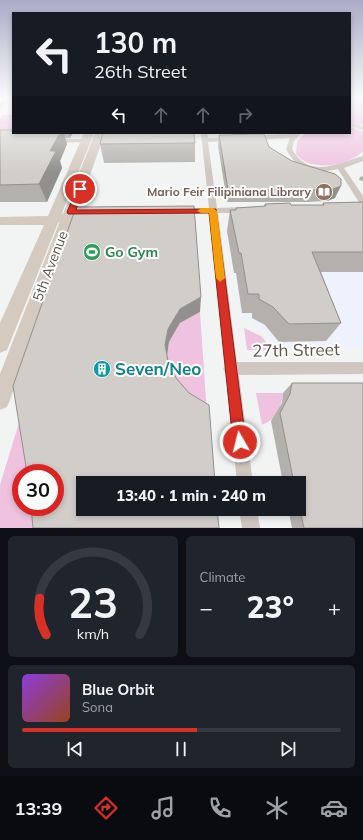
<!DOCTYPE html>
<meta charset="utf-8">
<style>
:root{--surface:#171b24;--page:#20242c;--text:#f1f3f6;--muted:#9ea1a6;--line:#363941;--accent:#d93025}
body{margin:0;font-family:Mulish,sans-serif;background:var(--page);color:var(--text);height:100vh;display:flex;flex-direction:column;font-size:15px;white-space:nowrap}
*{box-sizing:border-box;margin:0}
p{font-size:13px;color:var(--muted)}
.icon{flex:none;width:22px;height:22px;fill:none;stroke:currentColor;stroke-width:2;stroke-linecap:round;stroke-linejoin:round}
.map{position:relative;height:528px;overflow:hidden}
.panel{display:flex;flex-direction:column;gap:8px;padding:8px;background:#0d0f14;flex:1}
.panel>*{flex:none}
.banner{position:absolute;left:12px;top:12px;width:339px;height:122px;border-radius:0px;box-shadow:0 2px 6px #0003;background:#171b24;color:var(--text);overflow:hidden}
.speed{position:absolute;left:12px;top:464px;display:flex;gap:8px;font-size:20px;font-weight:700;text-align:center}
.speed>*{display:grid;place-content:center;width:52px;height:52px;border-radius:50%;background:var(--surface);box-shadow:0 2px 6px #0003;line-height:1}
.speed .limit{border:6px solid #d22;background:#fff;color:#111}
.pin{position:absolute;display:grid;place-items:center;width:34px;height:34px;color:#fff;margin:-17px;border:2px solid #fff;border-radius:50%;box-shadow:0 1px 4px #0007}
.me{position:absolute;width:44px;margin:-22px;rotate:352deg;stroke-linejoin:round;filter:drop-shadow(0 0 3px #0008)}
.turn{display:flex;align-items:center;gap:14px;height:84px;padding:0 16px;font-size:18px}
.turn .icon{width:52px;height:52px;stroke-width:2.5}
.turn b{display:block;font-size:28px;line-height:34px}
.lanes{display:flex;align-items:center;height:38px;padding:0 16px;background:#0003;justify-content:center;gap:20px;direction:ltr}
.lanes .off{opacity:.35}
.big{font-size:30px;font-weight:800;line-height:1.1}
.panel .tile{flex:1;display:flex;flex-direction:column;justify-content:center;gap:6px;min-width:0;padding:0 14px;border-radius:6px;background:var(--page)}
.panel .dial{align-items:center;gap:0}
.dial svg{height:104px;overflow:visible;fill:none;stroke:var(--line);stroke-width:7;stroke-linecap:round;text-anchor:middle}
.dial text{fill:var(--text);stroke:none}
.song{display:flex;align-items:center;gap:12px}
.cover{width:48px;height:48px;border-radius:6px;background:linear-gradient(135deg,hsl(270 70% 55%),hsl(20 70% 35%))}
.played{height:4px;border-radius:2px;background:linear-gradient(90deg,var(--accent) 55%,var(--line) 55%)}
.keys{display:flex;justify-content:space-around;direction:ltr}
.heat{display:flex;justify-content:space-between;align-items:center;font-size:22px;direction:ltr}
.panel .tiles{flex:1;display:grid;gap:8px;grid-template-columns:1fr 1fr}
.tile:last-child{grid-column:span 2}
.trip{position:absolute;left:76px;top:476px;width:230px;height:40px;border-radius:0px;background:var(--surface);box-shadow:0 2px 6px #0003;font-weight:800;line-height:40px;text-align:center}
.tabs{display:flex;height:64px;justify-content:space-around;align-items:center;background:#090b0e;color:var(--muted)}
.tabs .icon{width:28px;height:28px}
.tabs .on{color:var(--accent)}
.tabs b{font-size:18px;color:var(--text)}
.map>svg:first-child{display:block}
</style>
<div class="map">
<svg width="363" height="528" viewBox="0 0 363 528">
<rect width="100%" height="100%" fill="#f2f4f4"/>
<path fill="#eef2fc" d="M356 223 363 234V348L280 350 265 333 253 325V320H242L226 225Z"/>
<path fill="#efc3e0" d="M350 98H363V125L350 122Z
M3 115H13V133L0 135V119Z
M350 126 363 132V151C349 166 310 173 296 154L297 142 304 134 350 133Z
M200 312 207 414 181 396 167 357 169 342 180 323Z
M244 328 261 336 273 350H247Z
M256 393H283C281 409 277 419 262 425Z
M27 396 42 473H21V507H46L49 528H0V485Z"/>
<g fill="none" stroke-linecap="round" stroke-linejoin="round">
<path fill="#d0c7c0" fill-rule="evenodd" d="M5 98H10L0 109V104Z
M350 122 363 126V130L350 126Z
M201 133H207L208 138 232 137 235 139 232 141 208 142 217 208 243 207 247 210 243 213H218L237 362H363V374L239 375 253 483H237L226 374 223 369 225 366 209 213 181 214 177 211 181 208H209Z
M301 133 294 141 292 149C309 180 338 163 363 156V161L344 168 363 196V205L360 204 338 169C315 174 297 171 286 149L290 138 252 140 249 138 252 136Z
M86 139 89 141 88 142 52 143 49 141 52 139Z
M239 509H257L260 528H242Z"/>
<path fill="#d4cac0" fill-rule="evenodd" d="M84 133H94L62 213 63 214 95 133H105L10 400 7 407 0 410V374L60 221 58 223 7 350 0 353V323L44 225H0V217L48 216Z"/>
</g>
<path fill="#b4b1ad" d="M0 130 13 133H78L77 134H72L70 138H65L67 144 60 161 62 168 47 202H0Z
M219 135 269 147 292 161 335 174V198L327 201 307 202H227L218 146Z
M195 143V162L104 163 100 144Z
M363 176V181L359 180 360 177Z
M363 202V272H321L341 323 326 341 279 342 265 325 252 318V313H242L236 273H234L227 231 230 210H236V208L264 206 265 204 291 205H322L323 203Z
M292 383 363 528H292L288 509H299V483H283L271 421 282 403 283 393Z"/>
<path fill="#92908d" d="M60 133H64L67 144 60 161 62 168 47 202 39 184 50 151Z
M69 133H71L72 134 70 138Z
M341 186 335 198 327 201 333 189Z
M201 297 200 312 180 323 169 342 167 357 165 345 168 329 180 309Z"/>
<path fill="#d1cec9" stroke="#92908d" d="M0 130H13V133H60L50 151H56L39 184 0 185Z
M103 133H194L195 143 100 144Z
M264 134 269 147 292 161 335 174 341 179V186L333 189 312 190H228L219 135Z
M363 202V252H312L341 323 289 324 273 307 259 299V294H248L241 253H239L230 210H236V208L266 206 265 204 290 203 291 205H324L323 203Z
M194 206 201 297 180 309 168 329 165 345 168 361 176 378 189 393 209 405 215 483H83V509H217L219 528H33L31 507H55V473H27L13 386 76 207Z
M292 383H363V528H304L299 505V483H294L280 413 290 394Z"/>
<linearGradient id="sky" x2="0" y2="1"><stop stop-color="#a9acc6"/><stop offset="0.57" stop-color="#f9fafa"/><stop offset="1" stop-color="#f9fafa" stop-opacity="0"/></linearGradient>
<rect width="363" height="172" fill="url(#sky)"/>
<path fill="#d93025" stroke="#8d1f18" d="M77 188 83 189 76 210 216 209 246 442 244 446 240 448 235 446 233 442 209 213 68 214 67 212Z"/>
<path fill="#f59e0b" d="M213 208 217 211 225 278 220 282 216 278 209 213H201L197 211 201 208Z"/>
<defs>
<symbol id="library-disc" viewBox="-11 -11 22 22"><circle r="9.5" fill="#8d6e63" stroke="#fff"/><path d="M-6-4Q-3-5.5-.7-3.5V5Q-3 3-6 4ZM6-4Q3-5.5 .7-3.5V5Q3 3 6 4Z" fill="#fff"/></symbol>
<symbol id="stadium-disc" viewBox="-11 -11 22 22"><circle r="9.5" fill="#2e9e5b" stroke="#fff"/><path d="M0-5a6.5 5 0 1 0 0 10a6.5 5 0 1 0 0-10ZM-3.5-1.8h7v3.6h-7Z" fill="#fff"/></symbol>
<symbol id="building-disc" viewBox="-11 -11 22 22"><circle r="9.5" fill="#0f9aa8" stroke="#fff"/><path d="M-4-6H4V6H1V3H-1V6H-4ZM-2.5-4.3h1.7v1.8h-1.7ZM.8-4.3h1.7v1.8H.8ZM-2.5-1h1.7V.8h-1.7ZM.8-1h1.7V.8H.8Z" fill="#fff"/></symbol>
</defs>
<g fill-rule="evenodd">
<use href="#library-disc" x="314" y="182" width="20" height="20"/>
<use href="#stadium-disc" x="82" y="242" width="20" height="20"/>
<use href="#building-disc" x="92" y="359" width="20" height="20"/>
</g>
<g text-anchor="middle" stroke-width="4" stroke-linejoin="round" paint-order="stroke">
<g font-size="12" font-weight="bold" fill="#785e54" stroke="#fff" text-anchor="end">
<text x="311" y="196">Mario Feir Filipiniana Library</text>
</g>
<g font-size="14" font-weight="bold" fill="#27864d" stroke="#fff" text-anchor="start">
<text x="105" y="257">Go Gym</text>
</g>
<g font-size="14" fill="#5f534a" stroke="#fff">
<text transform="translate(50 266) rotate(-69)" y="5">5th Avenue</text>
</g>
<g font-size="17" fill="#5f534a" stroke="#fff">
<text transform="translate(296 350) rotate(-1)" y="6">27th Street</text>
</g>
<g font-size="17" font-weight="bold" fill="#0d838f" stroke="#fff" text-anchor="start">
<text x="115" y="375">Seven/Neo</text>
</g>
</g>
</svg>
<div class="speed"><div class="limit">30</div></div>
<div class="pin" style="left:80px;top:189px;background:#d93025"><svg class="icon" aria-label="arrive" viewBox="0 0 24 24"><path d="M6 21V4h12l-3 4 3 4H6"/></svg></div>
<svg class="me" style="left:240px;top:442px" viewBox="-20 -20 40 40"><circle r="17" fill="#d93025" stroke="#fff" stroke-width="3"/><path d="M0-11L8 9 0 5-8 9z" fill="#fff"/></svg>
<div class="trip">13:40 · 1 min · 240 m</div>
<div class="banner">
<div class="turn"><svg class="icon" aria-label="left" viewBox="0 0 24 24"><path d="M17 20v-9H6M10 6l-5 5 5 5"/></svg><div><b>130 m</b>26th Street</div></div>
<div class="lanes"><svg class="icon" aria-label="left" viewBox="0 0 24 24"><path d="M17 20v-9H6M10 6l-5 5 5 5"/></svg><svg class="icon off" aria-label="ahead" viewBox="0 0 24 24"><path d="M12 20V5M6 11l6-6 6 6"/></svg><svg class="icon off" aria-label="ahead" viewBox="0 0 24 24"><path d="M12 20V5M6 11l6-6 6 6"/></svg><svg class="icon off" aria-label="right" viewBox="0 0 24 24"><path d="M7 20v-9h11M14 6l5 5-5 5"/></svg></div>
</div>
</div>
<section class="panel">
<div class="tiles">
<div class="tile dial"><svg viewBox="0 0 100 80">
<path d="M14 69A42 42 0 1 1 86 69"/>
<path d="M14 69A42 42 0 0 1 9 41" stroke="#d93025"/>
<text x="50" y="56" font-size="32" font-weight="700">23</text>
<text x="50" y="72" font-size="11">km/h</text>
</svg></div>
<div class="tile"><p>Climate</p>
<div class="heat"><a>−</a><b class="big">23°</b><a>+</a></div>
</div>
<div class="tile">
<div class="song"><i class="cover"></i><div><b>Blue Orbit</b><p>Sona</p></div></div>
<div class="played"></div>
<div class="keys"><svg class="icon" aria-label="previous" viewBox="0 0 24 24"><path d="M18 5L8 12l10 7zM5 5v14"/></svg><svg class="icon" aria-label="pause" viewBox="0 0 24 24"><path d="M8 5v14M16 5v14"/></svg><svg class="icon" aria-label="next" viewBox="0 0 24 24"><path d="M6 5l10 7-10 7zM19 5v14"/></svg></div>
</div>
</div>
</section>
<nav class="tabs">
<b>13:39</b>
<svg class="icon on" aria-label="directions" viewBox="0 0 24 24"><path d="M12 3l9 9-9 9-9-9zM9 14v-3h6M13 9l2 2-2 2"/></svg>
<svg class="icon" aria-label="music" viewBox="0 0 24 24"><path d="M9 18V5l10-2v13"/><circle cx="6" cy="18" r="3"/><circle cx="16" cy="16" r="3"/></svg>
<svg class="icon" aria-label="phone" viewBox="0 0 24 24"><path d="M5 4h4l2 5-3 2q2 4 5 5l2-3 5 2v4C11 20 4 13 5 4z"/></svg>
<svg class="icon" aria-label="climate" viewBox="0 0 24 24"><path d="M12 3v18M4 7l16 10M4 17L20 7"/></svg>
<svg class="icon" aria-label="car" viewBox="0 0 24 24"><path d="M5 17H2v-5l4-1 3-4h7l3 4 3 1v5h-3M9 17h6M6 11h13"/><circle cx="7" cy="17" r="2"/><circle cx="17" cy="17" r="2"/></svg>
</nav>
